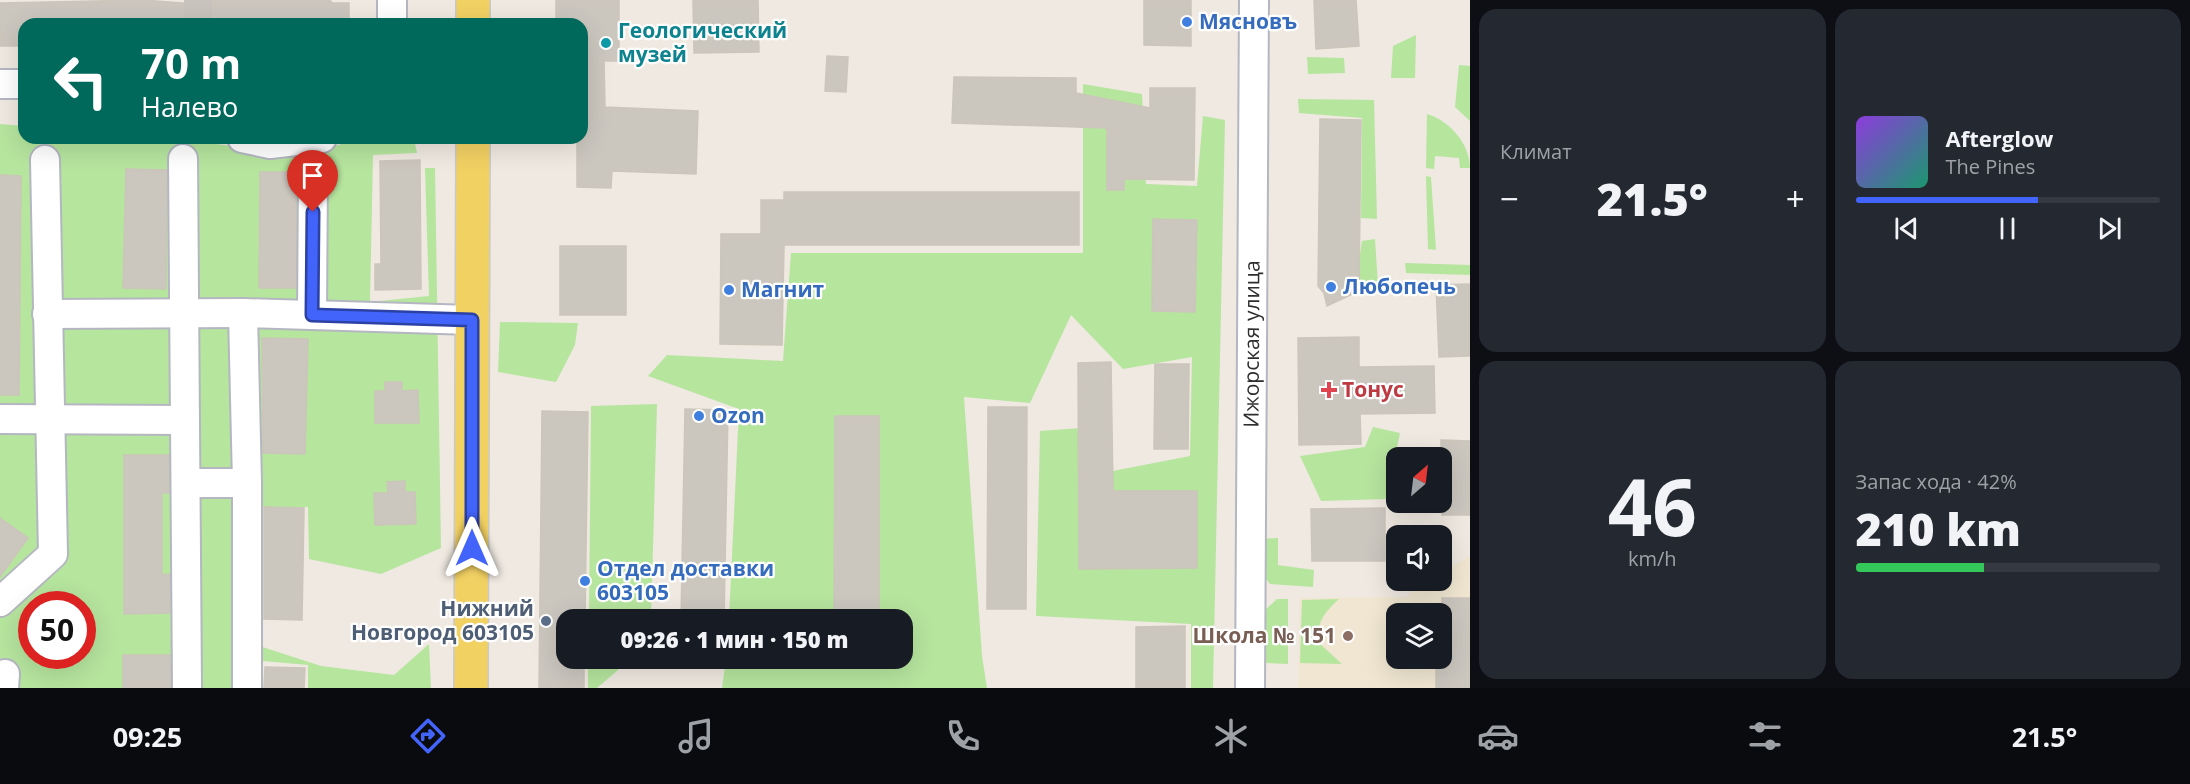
<!DOCTYPE html>
<html lang="ru">
<meta charset="utf-8">
<style>
:root{--surface:#171b24;--page:#242831;--text:#f1f3f6;--muted:#9ea1a6;--line:#363941;--accent:#4264fb}
body{margin:0;font-family:"Open Sans",sans-serif;background:var(--page);color:var(--text);height:100vh;display:flex;flex-direction:column;font-size:22px;white-space:nowrap}
*{box-sizing:border-box;margin:0}
p{font-size:20px;color:var(--muted)}
.icon{flex:none;width:33px;height:33px;fill:none;stroke:currentColor;stroke-width:2;stroke-linecap:round;stroke-linejoin:round}
.map{position:relative;flex:1;overflow:hidden}
.side{display:flex;flex-direction:column;gap:9px;padding:9px;background:#0d0f14;width:720px}
.side>*{flex:none}
.guide{position:absolute;left:18px;top:18px;width:570px;height:126px;border-radius:18px;box-shadow:0 6px 24px #0002;background:#00695c;color:#fff;overflow:hidden}
.needle{width:39px;rotate:28deg}
.tools{position:absolute;left:1386px;top:447px;display:grid;gap:12px}
.tools a{display:grid;place-items:center;width:66px;height:66px;border-radius:12px;background:var(--surface);box-shadow:0 6px 24px #0002;font-size:30px}
.speed{position:absolute;left:18px;top:591px;display:flex;gap:12px;font-size:30px;font-weight:700;text-align:center}
.speed>*{display:grid;place-content:center;width:78px;height:78px;border-radius:50%;background:var(--surface);box-shadow:0 6px 24px #0002;line-height:1}
.speed .limit{border:9px solid #d22;background:#fff;color:#111}
.pin{position:absolute;display:grid;place-items:center;width:51px;height:51px;color:#fff;margin:-62px -26px;border-radius:50% 50% 50% 0;rotate:-45deg;box-shadow:0 0 6px #0007}
.pin .icon{rotate:45deg}
.me{position:absolute;width:66px;margin:-33px;rotate:0deg;stroke-linejoin:round;filter:drop-shadow(0 0 4px #0008)}
.turn{display:flex;align-items:center;gap:21px;height:126px;padding:0 24px;font-size:27px}
.turn .icon{width:78px;height:78px;stroke-width:2.5}
.turn b{display:block;font-size:42px;line-height:51px}
.big{font-size:45px;font-weight:800;line-height:1.1}
.side .tile{flex:1;display:flex;flex-direction:column;justify-content:center;gap:9px;min-width:0;padding:0 21px;border-radius:18px;background:var(--page)}
.side .dial{align-items:center;gap:0}
.dial b{font-size:78px;line-height:1}
.song{display:flex;align-items:center;gap:18px}
.cover{width:72px;height:72px;border-radius:9px;background:linear-gradient(135deg,hsl(270 70% 55%),hsl(160 70% 35%))}
.played{height:6px;border-radius:3px;background:linear-gradient(90deg,var(--accent) 60%,var(--line) 60%)}
.keys{display:flex;justify-content:space-around;direction:ltr}
.heat{display:flex;justify-content:space-between;align-items:center;font-size:33px;direction:ltr}
.charge{height:9px;border-radius:4px;background:linear-gradient(90deg,#34c759 42%,var(--line) 0)}
.side .tiles{flex:1;display:grid;gap:9px;grid-template-columns:repeat(2,1fr)}
.trip{position:absolute;left:556px;top:609px;width:357px;height:60px;border-radius:18px;background:var(--surface);box-shadow:0 6px 24px #0002;font-weight:800;line-height:60px;text-align:center}
.dock{display:flex;height:96px;justify-content:space-around;align-items:center;background:#090b0e;color:var(--muted)}
.dock .icon{width:42px;height:42px}
.dock .on{color:var(--accent)}
.dock b{font-size:27px;color:var(--text)}
main{display:flex;flex:1;min-height:0}
.map>svg:first-child{display:block}
</style>
<main>
<div class="map">
<svg width="1470" height="688" viewBox="0 0 1470 688">
<rect width="100%" height="100%" fill="#efe9e1"/>
<path fill="#f0e6d1" fill-rule="evenodd" d="M1470 556V688H1298L1300 598 1406 597 1427 581 1442 580V572ZM1396 614H1442V658H1396Z"/>
<path fill="#b6e59e" fill-rule="evenodd" d="M1416 35 1415 78H1391L1393 46Z
M1307 57 1344 58 1345 73 1308 74Z
M1459 65 1470 66V121L1455 107Z
M1083 84 1142 94 1146 184 1197 186 1203 116 1225 120 1213 688H1191V624L1036 616 1040 431 1081 428 1087 476 1190 456 1192 357 1123 369 1071 315 1030 403 964 397 982 656 987 688H722L726 659 903 658V620L729 619 739 409 648 376 667 355 783 361 791 253H1083Z
M1298 99 1374 100 1377 219 1361 218 1362 118 1299 113Z
M1427 114C1450 121 1470 144 1470 168H1460L1459 158 1435 156 1434 169 1426 168Z
M0 124 24 126V138H170L299 155 365 138H414L417 153 373 155 370 302 429 296 425 168H435L441 548 381 574 309 559 308 507H238L232 637 321 666 394 675 429 644 431 688H308V665L238 659 237 688H0ZM32 604H82V656H32Z
M1426 176 1431 177 1436 250 1428 249Z
M1375 239 1378 285 1369 293 1362 290 1363 283 1357 276 1362 241Z
M1405 263 1470 265V275L1406 273Z
M500 322 578 323 575 345 556 382 498 372Z
M657 404 651 619H589L591 406Z
M1373 427 1400 433 1386 499 1321 501 1300 456 1365 447Z
M1278 538V565L1314 570 1313 587 1270 584 1262 574 1259 539Z
M1277 599H1288V664L1266 663 1263 652 1264 611Z
M1339 599C1324 613 1316 622 1319 643L1342 664 1300 663 1302 600Z
M588 659V658L631 659 597 688H588Z"/>
<path fill="#cbc7bf" stroke="#cbc5ba" stroke-width="1.5" d="M144 0 194 4V0H330L332 3H349V24H24V46H0V3Z
M556 0H619V61H604L605 107 698 111 696 174 612 171 611 188 577 187V138H582V24H556Z
M693 0H758L759 52 694 53Z
M1144 0H1191V46L1144 45Z
M1314 0H1356L1359 46 1316 49Z
M827 56 848 57 846 92 825 91Z
M954 77 1076 78V93L1150 108V88H1195L1194 180 1124 179V190H1107V128L952 123Z
M1320 119 1361 120 1359 291 1327 306 1324 293 1318 286Z
M420 160 421 289 375 290V264H381L380 161Z
M126 169 167 170 166 289 123 288Z
M260 172H296V288H259Z
M0 175 21 176 19 395H0Z
M784 192H1079V245H784L782 345 720 344 721 234H761V200H784Z
M1153 219 1197 220 1195 312 1152 311Z
M560 246H626V315H560Z
M1470 284V356L1439 357 1436 285Z
M1359 337V367L1434 366 1435 413 1360 414 1361 444 1299 445 1298 338Z
M262 338 308 339 305 454 263 453Z
M1111 362 1113 491H1197V568L1079 569 1078 363Z
M1155 364H1189L1188 449H1154Z
M385 382H402V391L418 390 419 423H375V391H385Z
M988 407H1027L1026 609H987Z
M685 409 728 410 724 620H681Z
M542 411 588 412 585 620H567V658H584V688H539Z
M835 416H879V620H834Z
M1441 440 1470 441V515H1442Z
M124 455H169V493H162V575L170 574V613L124 614Z
M405 481V492H415L416 524 375 525 374 493H388L387 482Z
M264 507 304 508 302 620 264 619Z
M1385 508V561H1312L1311 509Z
M0 518 28 538 0 577Z
M1442 598H1470V688H1436V658H1442Z
M1185 626V688H1136V627Z
M123 655H170L171 688H123Z
M265 667 305 668 304 688H264Z"/>
<g fill="none" stroke-linecap="round" stroke-linejoin="round">
<path stroke="#c8c4bd" stroke-width="28" stroke-dasharray="28 14" stroke-linecap="butt" d="M198 0V24"/>
<defs>
<g id="minor">
<path d="M392 24V0"/>
<path d="M0 84H24"/>
<path d="M242 138 270 144 322 138"/>
<path d="M183 159 187 688"/>
<path d="M47 314 243 313"/>
<path d="M312 315 313 171"/>
<path d="M0 419 184 420"/>
<path d="M187 483H247V688"/>
<path d="M247 483 243 313 472 320"/>
<path d="M0 602 53 554 45 160"/>
<path d="M4 688 5 674"/>
<path id="s1" d="M1250 688 1254 0"/>
</g>
<path id="major" d="M473 24V0
M471 688 473 138"/>
</defs>
<use href="#minor" stroke="#b4b7c1" stroke-width="32"/>
<use href="#major" stroke="#c9c9c9" stroke-width="36"/>
<use href="#minor" stroke="#fff" stroke-width="28"/>
<use href="#major" stroke="#f2d163" stroke-width="33"/>
</g>
<g fill="none" stroke-linecap="round" stroke-linejoin="round">
<defs>
<path id="route" d="M313 212 312 315 472 320V548"/>
</defs>
<use href="#route" stroke="#2b41a3" stroke-width="15"/>
<use href="#route" stroke="#4264fb" stroke-width="10"/>
</g>
<g fill="#3f7fe0" stroke="#fff" stroke-width="2">
<circle cx="1187" cy="22" r="6"/>
<circle cx="1331" cy="287" r="6"/>
<circle cx="729" cy="290" r="6"/>
<circle cx="699" cy="416" r="6"/>
<circle cx="585" cy="581" r="6"/>
</g>
<circle fill="#0f9aa8" stroke="#fff" stroke-width="2" cx="606" cy="43" r="6"/>
<path fill="#e0444e" stroke="#fff" stroke-width="2" d="M1326 381h6v6h6v6h-6v6h-6v-6h-6v-6h6z"/>
<circle fill="#5c6f8a" stroke="#fff" stroke-width="2" cx="546" cy="621" r="6"/>
<circle fill="#8d6e63" stroke="#fff" stroke-width="2" cx="1348" cy="636" r="6"/>
<g text-anchor="middle" stroke-width="4.5" stroke-linejoin="round" paint-order="stroke">
<g font-size="21" font-weight="bold" fill="#366cbe" stroke="#fff" text-anchor="start">
<text x="1199" y="29">Мясновъ</text>
<text x="1343" y="294">Любопечь</text>
<text x="741" y="297">Магнит</text>
<text x="711" y="423">Ozon</text>
<text x="597" y="576">Отдел доставки<tspan x="597" dy="24">603105</tspan></text>
</g>
<g font-size="21" font-weight="bold" fill="#0d838f" stroke="#fff" text-anchor="start">
<text x="618" y="38">Геологический<tspan x="618" dy="24">музей</tspan></text>
</g>
<g font-size="21" fill="#2e2e2e" stroke="#fff">
<text dy="7" stroke="none"><textPath href="#s1" startOffset="344">Ижорская улица</textPath></text>
</g>
<g font-size="21" font-weight="bold" fill="#be3a42" stroke="#fff" text-anchor="start">
<text x="1342" y="397">Тонус</text>
</g>
<g font-size="21" font-weight="bold" fill="#4e5e75" stroke="#fff" text-anchor="end">
<text x="534" y="616">Нижний<tspan x="534" dy="24">Новгород 603105</tspan></text>
</g>
<g font-size="21" font-weight="bold" fill="#785e54" stroke="#fff" text-anchor="end">
<text x="1336" y="643">Школа № 151</text>
</g>
</g>
</svg>
<div class="tools">
<a><svg class="needle" viewBox="-14 -14 28 28"><path d="M0-13l5 13h-10z" fill="#e53935"/><path d="M0 13l5-13h-10z" fill="#9ea1a6"/></svg></a>
<a><svg class="icon" aria-label="sound" viewBox="0 0 24 24"><path d="M4 9h4l5-4v14l-5-4H4zM17 9q2 3 0 6"/></svg></a>
<a><svg class="icon" aria-label="layers" viewBox="0 0 24 24"><path d="M12 4l9 5-9 5-9-5zM3 14l9 5 9-5"/></svg></a>
</div>
<div class="speed"><div class="limit">50</div></div>
<div class="pin" style="left:313px;top:212px;background:#d93025"><svg class="icon" aria-label="arrive" viewBox="0 0 24 24"><path d="M6 21V4h12l-3 4 3 4H6"/></svg></div>
<svg class="me" style="left:472px;top:548px" viewBox="-20 -20 40 40"><path d="M0-17L14 15 0 8-14 15z" fill="#4264fb" stroke="#fff" stroke-width="4"/></svg>
<div class="trip">09:26 · 1 мин · 150 m</div>
<div class="guide">
<div class="turn"><svg class="icon" aria-label="left" viewBox="0 0 24 24"><path d="M17 20v-9H6M10 6l-5 5 5 5"/></svg><div><b>70 m</b>Налево</div></div>
</div>
</div>
<section class="side">
<div class="tiles">
<div class="tile"><p>Климат</p>
<div class="heat"><a>−</a><b class="big">21.5°</b><a>+</a></div>
</div>
<div class="tile">
<div class="song"><i class="cover"></i><div><b>Afterglow</b><p>The Pines</p></div></div>
<div class="played"></div>
<div class="keys"><svg class="icon" aria-label="previous" viewBox="0 0 24 24"><path d="M18 5L8 12l10 7zM5 5v14"/></svg><svg class="icon" aria-label="pause" viewBox="0 0 24 24"><path d="M8 5v14M16 5v14"/></svg><svg class="icon" aria-label="next" viewBox="0 0 24 24"><path d="M6 5l10 7-10 7zM19 5v14"/></svg></div>
</div>
<div class="tile dial"><b>46</b><p>km/h</p></div>
<div class="tile"><p>Запас хода · 42%</p><b class="big">210 km</b><div class="charge"></div></div>
</div>
</section>
</main>
<nav class="dock">
<b>09:25</b>
<svg class="icon on" aria-label="directions" viewBox="0 0 24 24"><path d="M12 3l9 9-9 9-9-9zM9 14v-3h6M13 9l2 2-2 2"/></svg>
<svg class="icon" aria-label="music" viewBox="0 0 24 24"><path d="M9 18V5l10-2v13"/><circle cx="6" cy="18" r="3"/><circle cx="16" cy="16" r="3"/></svg>
<svg class="icon" aria-label="phone" viewBox="0 0 24 24"><path d="M5 4h4l2 5-3 2q2 4 5 5l2-3 5 2v4C11 20 4 13 5 4z"/></svg>
<svg class="icon" aria-label="climate" viewBox="0 0 24 24"><path d="M12 3v18M4 7l16 10M4 17L20 7"/></svg>
<svg class="icon" aria-label="car" viewBox="0 0 24 24"><path d="M5 17H2v-5l4-1 3-4h7l3 4 3 1v5h-3M9 17h6M6 11h13"/><circle cx="7" cy="17" r="2"/><circle cx="17" cy="17" r="2"/></svg>
<svg class="icon" aria-label="filters" viewBox="0 0 24 24"><path d="M4 7h16M4 17h16"/><circle cx="9" cy="7" r="2"/><circle cx="15" cy="17" r="2"/></svg>
<b>21.5°</b>
</nav>
